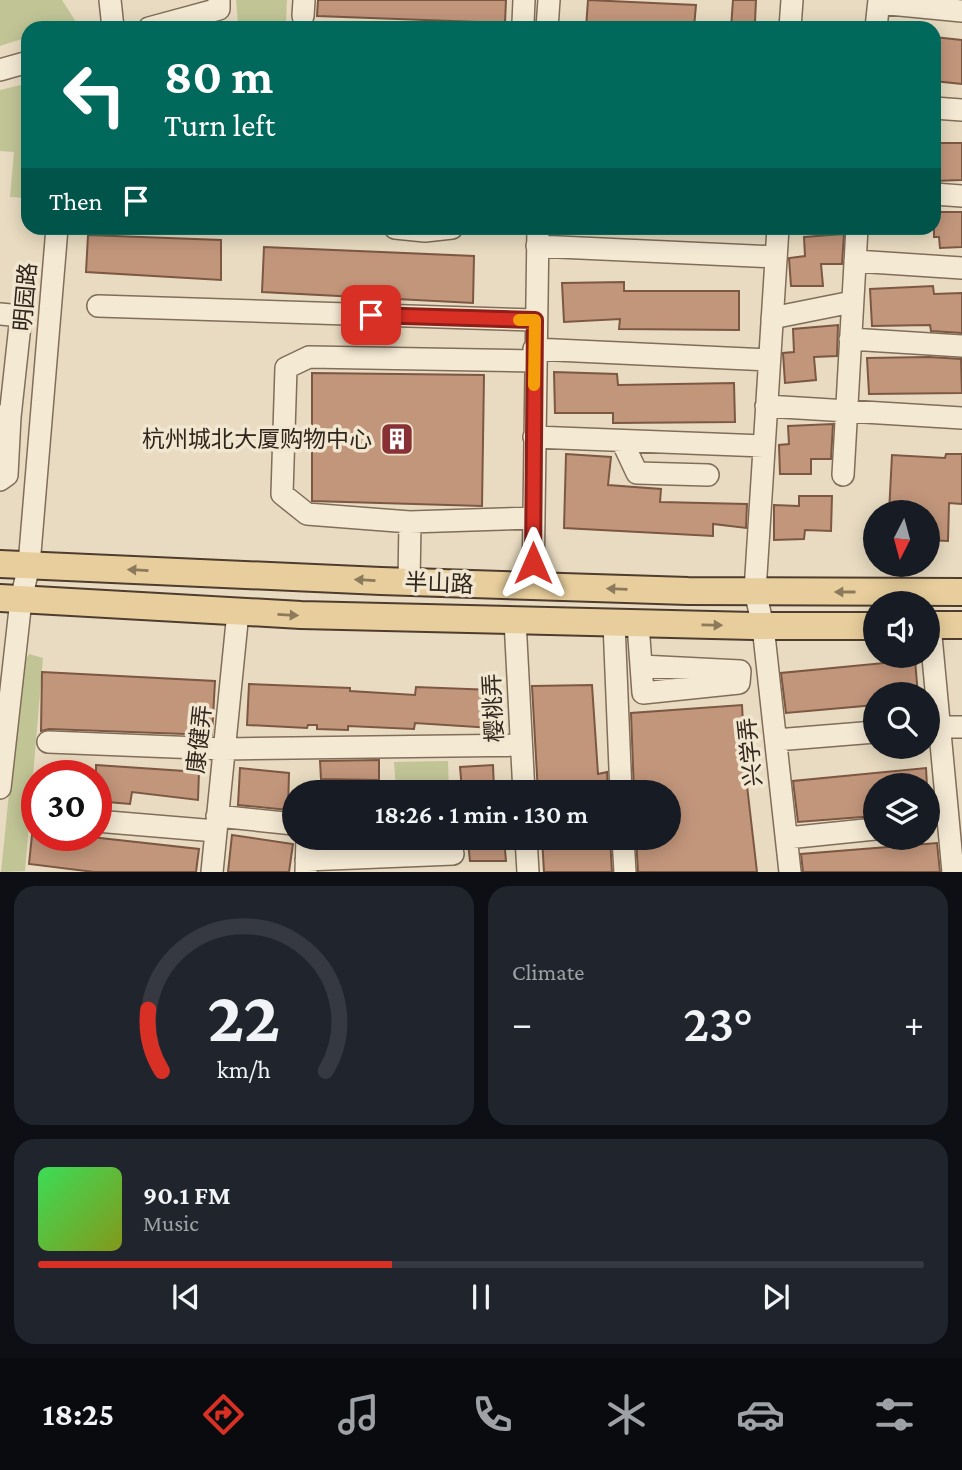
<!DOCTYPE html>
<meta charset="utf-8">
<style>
:root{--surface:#171b24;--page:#20242c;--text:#f1f3f6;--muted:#9ea1a6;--line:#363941;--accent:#d93025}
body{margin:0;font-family:"Crimson Pro","Noto Sans SC",serif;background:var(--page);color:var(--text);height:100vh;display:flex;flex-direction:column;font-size:26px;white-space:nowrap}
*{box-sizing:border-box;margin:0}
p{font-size:23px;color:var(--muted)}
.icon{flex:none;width:38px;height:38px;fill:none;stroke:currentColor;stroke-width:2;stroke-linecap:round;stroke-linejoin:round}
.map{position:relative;height:872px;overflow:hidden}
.panel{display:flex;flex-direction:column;gap:14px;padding:14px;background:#0d0f14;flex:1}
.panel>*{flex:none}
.top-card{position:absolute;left:21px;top:21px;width:920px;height:214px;border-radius:21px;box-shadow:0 4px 18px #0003;background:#00695c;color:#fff;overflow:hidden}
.needle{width:46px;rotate:186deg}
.controls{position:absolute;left:863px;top:500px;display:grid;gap:14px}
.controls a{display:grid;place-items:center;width:77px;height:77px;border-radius:50%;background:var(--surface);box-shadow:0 4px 18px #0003;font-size:35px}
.speed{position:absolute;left:21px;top:760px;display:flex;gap:14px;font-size:35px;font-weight:700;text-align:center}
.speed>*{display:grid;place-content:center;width:91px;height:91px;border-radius:50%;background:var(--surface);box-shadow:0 4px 18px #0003;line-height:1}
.speed .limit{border:10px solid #d22;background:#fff;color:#111}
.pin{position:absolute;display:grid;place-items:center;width:60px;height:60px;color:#fff;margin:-30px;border-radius:14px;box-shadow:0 4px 10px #0006}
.me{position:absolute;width:77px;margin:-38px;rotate:0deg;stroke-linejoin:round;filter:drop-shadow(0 0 5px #0008)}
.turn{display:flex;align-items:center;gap:24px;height:147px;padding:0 28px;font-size:32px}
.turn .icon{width:91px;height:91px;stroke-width:2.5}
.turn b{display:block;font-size:49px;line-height:60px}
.then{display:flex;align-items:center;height:66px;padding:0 28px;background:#0003;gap:14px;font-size:26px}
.big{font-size:52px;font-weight:600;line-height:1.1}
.panel .card{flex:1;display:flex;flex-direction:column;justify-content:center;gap:10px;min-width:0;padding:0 24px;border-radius:21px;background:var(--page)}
.panel .dial{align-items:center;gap:0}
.dial svg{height:182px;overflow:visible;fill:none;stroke:var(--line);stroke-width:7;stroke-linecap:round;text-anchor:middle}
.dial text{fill:var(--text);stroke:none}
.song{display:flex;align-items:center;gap:21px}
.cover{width:84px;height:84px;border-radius:10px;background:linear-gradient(135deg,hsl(130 70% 55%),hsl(70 70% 35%))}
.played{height:7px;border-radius:4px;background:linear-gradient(90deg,var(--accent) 40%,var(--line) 40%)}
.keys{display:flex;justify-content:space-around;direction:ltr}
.heat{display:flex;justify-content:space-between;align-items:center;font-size:38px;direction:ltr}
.panel .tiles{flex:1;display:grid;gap:14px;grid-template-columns:1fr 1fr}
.card:last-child{grid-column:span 2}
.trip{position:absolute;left:282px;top:780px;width:399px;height:70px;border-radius:35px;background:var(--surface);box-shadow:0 4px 18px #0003;font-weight:600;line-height:70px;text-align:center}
.menu{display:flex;height:112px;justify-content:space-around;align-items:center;background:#090b0e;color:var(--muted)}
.menu .icon{width:49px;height:49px}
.menu .current{color:var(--accent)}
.menu b{font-size:32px;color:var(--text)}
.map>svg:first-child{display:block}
</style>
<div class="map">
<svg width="962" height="872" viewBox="0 0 962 872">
<rect width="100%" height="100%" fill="#e8dbc1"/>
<path fill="#c1c596" d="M0 0H62L76 22 57 28H28V37L0 46Z
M236 0H287L286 24 238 23Z
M25 84 28 85V198L10 197 14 152 0 151V90Z
M29 654 43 658 25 871 1 872 22 666Z
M448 761 449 793H399L396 789 394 762Z"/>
<path fill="#c2967b" stroke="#7c5843" stroke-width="2" d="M318 0H506L505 23 317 16Z
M588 0 696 5 694 28H586Z
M733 0H756L755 22 751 28H731Z
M934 37 962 40V84L934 81Z
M934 143H962V180L934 181Z
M934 212H962V247L940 248 939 237H934Z
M844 234 842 264H821L823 286H791L789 258 805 256 804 237Z
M88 235 221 240V280L86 272Z
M264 247 474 256 473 303 262 292Z
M624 282V291H739V330L619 329 620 319 564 322 562 283Z
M933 286 934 294 962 293V333L931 331 930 325 872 326 870 289Z
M838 325 837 356 814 357 816 380 785 383 783 353 794 352 793 329Z
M929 357 961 359 962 393 869 394 867 358Z
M554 372 617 374 618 385 734 383 735 422 613 423V413H555Z
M312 373 484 375 482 506 312 501Z
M833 424 831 459H811V474H780L779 445 789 444 788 426Z
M566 454 611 457 608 485 661 489 660 502 747 504 746 528 713 524V536L564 528Z
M946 454H962V504L949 503 948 541 928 540V513H889L892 455 945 458Z
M799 496H832L831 531 805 530 804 539 774 540V505L799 506Z
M915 660 918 695H875V705L786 713 781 673Z
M42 672 215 681 212 735 49 729 41 731Z
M249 684 350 688V691L415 695 416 687 493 690 492 728 415 723 414 729 348 726V730L317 729V725H308L307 728 247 725Z
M592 685 598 774 607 772 608 793H538L532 686Z
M742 705 746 777 757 872H638L636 838H668V793H634L631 713Z
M379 760V780L321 779 320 761Z
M96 765 199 772 198 800 132 792 130 804 96 801Z
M493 765 494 789 462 790 460 767Z
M240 768 289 773 288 810 238 805Z
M926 768 927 786H875V816L798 822 793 781Z
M32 835H73L199 849 196 872H94L29 864Z
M232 835 293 844 289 872H228Z
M542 838H610L612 872H544Z
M504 839 506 861H470L468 842Z
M937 843 940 872H803L801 854Z"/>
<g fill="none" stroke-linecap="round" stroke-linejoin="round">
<defs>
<path id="minor" d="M110 0 113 28
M879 3 962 11
M303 16 304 0
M523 23 524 0
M149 28 219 9V0
M547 28 549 0
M790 28 792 0
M876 28 879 0
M0 70 28 62
M934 108 962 110
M934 194 962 196
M395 228 425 231 452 228
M778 228 755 591 763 626 790 872
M537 246 776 257
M855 261 962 268
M98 306 535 320
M0 314 21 316 10 417
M772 318 852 302
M850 339 962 346
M534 349 769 360
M766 406 962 418
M0 416 10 417 7 475 0 480
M534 437 764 446
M622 441 637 473 708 475
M843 475 857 228
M410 522 307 514 282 494 286 368 309 357 534 361
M409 582 410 522 533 518
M533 586 538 228
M515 620 524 793
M614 623 621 793
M638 624 643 693 739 683 740 671 641 666
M930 625 953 872
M928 727H962
M776 740 875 732
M48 742 224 749 521 745
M0 788 21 600 29 565 57 228
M217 816 294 824
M96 821 216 831
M526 838 528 872
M623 838 625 872
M787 838 875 829
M306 860 453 854
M212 872 238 612
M306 872 307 838"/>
<path id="major" d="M0 564 381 581 688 591 962 592
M0 598 301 615 753 626H875
M928 625H962"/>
</defs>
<use href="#minor" stroke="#806d5a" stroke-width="24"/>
<use href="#major" stroke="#4e3c2e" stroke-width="30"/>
<use href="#minor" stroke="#f4e9d3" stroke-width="21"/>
<use href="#major" stroke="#e8ce9c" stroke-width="26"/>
</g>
<defs><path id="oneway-solid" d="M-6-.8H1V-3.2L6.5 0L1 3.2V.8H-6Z" transform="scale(1.75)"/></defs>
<g fill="#8c7a5c">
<use href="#oneway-solid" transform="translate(138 570) rotate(-177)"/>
<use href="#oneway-solid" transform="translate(365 580) rotate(-177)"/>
<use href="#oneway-solid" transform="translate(617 589) rotate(-178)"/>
<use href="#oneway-solid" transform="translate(845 592) rotate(-180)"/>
<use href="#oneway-solid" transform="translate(288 615) rotate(3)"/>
<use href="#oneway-solid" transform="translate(712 625) rotate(1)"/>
</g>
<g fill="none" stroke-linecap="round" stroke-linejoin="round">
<defs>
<path id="route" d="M371 315 535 320 533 563"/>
</defs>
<use href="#route" stroke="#8d1f18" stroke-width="18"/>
<use href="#route" stroke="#d93025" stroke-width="12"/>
<path stroke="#f59e0b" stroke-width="12" d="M519 320H535L534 385"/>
</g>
<defs>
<symbol id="building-square" viewBox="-11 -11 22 22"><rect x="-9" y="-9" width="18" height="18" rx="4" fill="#883134" stroke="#f1e6cf"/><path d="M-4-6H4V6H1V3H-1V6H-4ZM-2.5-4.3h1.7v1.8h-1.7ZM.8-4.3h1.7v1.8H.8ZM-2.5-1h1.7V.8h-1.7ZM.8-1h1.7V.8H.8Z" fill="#fff"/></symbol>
</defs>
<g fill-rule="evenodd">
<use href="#building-square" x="378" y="420" width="38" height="38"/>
</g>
<g text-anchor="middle" stroke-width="7" stroke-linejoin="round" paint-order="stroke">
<g font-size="23" fill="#31261d" stroke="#f1e6cf">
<text transform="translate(25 297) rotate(-85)" y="8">明园路</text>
<text transform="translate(439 583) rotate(2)" y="8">半山路</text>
<text transform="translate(493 708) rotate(-93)" y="8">樱桃弄</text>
<text transform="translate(199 739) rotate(-84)" y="8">康健弄</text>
<text transform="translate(750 752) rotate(-96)" y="8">兴学弄</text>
</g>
<g font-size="23" fill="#31261d" stroke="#f1e6cf" text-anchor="end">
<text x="372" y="447">杭州城北大厦购物中心</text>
</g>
</g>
</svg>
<div class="controls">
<a><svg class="needle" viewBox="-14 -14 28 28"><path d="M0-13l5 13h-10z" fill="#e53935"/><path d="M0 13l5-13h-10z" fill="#9ea1a6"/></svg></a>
<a><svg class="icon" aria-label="sound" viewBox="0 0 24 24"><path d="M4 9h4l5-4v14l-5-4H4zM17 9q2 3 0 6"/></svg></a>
<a><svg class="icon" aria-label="search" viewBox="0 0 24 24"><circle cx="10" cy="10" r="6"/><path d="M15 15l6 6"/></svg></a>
<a><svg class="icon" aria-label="layers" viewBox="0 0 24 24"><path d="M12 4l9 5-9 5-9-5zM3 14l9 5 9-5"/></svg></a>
</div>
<div class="speed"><div class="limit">30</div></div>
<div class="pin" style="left:371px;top:315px;background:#d93025"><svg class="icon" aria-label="arrive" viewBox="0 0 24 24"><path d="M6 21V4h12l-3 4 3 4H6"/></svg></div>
<svg class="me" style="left:533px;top:563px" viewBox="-20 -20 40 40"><path d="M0-17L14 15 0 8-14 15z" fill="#d93025" stroke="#fff" stroke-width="4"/></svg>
<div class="trip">18:26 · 1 min · 130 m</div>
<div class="top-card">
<div class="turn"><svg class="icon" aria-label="left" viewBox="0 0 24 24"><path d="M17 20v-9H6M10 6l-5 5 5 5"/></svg><div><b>80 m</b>Turn left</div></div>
<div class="then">Then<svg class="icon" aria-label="arrive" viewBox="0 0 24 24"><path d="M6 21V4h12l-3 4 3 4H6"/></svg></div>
</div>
</div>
<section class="panel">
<div class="tiles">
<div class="card dial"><svg viewBox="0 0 100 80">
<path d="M14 69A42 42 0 1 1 86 69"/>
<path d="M14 69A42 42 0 0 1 8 42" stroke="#d93025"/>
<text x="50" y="56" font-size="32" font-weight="700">22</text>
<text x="50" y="72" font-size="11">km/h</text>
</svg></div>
<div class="card"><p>Climate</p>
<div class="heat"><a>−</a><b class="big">23°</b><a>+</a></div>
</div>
<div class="card">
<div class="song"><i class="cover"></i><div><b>90.1 FM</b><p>Music</p></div></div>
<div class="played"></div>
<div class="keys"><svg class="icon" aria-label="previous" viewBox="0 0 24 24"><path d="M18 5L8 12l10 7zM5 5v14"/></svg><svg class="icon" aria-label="pause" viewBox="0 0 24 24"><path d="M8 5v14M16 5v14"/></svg><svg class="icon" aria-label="next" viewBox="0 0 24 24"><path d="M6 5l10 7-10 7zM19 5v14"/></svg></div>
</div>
</div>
</section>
<nav class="menu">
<b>18:25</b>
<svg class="icon current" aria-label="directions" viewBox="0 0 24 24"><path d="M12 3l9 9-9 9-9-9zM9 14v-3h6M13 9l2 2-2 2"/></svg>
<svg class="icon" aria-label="music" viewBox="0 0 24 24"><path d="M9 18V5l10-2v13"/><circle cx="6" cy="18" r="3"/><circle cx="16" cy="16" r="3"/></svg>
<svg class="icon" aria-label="phone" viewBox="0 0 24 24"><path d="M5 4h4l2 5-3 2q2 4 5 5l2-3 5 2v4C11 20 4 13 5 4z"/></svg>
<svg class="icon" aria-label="climate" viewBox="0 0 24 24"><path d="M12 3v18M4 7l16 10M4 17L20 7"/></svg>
<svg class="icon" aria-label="car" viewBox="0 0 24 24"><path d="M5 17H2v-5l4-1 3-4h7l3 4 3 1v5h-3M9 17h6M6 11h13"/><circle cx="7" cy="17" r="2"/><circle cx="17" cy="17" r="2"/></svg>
<svg class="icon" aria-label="filters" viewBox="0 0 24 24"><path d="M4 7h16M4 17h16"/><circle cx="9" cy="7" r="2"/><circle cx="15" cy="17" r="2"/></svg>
</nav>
